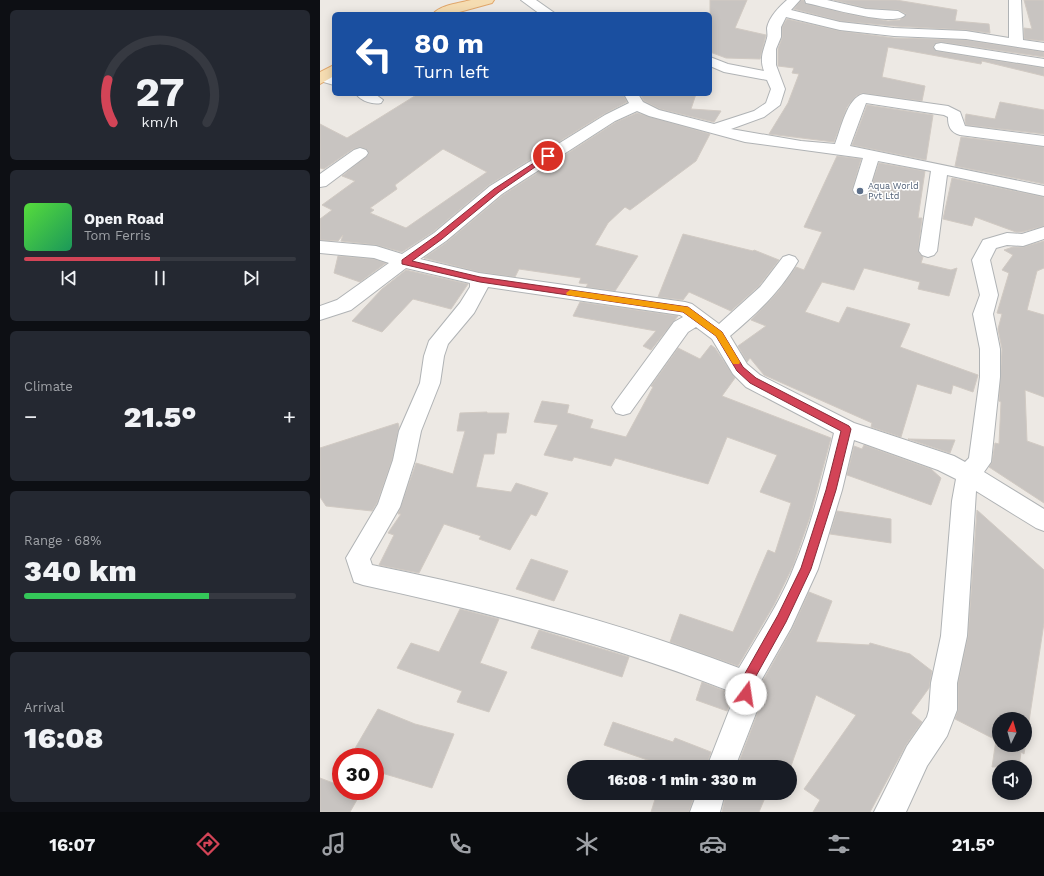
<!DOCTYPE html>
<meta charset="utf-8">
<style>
:root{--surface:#171b24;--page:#242831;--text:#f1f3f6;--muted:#9ea1a6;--line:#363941;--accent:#d34457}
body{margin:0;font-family:"Work Sans",sans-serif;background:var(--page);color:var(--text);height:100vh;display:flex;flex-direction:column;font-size:15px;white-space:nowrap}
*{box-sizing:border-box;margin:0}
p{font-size:13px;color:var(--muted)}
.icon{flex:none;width:22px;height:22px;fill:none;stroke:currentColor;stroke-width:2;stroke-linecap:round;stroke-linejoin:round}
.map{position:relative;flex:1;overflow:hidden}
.panel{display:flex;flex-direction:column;gap:10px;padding:10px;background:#0d0f14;width:320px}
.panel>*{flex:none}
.banner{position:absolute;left:12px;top:12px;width:380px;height:84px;border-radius:6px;box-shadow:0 2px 10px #0003;background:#1a4fa0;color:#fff;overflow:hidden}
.needle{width:26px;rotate:5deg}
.tools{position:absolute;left:672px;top:712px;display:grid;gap:8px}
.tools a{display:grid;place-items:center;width:40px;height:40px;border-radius:50%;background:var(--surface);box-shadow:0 2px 10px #0003;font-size:20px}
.speed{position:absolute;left:12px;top:748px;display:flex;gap:8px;font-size:20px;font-weight:700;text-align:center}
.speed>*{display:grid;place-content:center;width:52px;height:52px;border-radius:50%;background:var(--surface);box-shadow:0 2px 10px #0003;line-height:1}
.speed .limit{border:6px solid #d22;background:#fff;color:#111}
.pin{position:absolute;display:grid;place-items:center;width:34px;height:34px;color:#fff;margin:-17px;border:2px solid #fff;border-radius:50%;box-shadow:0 1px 4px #0007}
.me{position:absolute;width:44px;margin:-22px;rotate:14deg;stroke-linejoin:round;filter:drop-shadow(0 0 3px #0008)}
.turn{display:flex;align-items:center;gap:14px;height:84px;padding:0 16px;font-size:18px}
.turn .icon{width:52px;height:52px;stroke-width:2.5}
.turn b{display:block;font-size:28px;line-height:34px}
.big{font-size:30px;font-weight:800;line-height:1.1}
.panel .card{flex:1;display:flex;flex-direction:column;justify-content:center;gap:6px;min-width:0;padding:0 14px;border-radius:6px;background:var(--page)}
.panel .dial{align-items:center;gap:0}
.dial svg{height:104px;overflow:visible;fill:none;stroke:var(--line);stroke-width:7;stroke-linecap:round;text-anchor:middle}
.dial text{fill:var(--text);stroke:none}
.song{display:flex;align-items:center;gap:12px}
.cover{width:48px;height:48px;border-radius:6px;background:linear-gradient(135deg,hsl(110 70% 55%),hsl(150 70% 35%))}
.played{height:4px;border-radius:2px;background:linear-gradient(90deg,var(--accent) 50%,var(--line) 50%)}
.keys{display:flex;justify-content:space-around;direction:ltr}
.heat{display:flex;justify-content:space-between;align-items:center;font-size:22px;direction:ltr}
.charge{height:6px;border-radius:3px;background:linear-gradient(90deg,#34c759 68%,var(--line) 0)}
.trip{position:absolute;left:247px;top:760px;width:230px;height:40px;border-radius:20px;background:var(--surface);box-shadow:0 2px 10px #0003;font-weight:800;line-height:40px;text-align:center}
.tabs{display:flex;height:64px;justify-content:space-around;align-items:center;background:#090b0e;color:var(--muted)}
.tabs .icon{width:28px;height:28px}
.tabs .current{color:var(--accent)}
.tabs b{font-size:18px;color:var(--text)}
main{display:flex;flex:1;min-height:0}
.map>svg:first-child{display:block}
</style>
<main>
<section class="panel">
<div class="card dial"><svg viewBox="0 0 100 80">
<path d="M14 69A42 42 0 1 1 86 69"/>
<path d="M14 69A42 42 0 0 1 10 36" stroke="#d34457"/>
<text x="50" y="56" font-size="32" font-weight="700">27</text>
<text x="50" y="72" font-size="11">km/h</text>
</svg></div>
<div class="card">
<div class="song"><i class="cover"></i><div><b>Open Road</b><p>Tom Ferris</p></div></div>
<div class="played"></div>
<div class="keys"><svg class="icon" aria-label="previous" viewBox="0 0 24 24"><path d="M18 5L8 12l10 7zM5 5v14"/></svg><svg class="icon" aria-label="pause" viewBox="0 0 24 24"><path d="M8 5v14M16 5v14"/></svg><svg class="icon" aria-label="next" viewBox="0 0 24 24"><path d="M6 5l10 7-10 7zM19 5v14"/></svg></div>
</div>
<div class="card"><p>Climate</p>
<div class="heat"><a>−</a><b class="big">21.5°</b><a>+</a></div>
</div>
<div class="card"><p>Range · 68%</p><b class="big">340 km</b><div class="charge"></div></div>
<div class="card"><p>Arrival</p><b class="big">16:08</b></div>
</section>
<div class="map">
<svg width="724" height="812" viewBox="0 0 724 812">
<rect width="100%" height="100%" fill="#ede9e4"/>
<path fill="#c8c4c1" stroke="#d1cac3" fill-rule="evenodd" d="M390 0H427L415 28 446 35 440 59 406 58 390 52Z
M481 0H484L486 4 538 16 568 21 580 20 586 14 578 10 546 8 514 0H576L637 10 635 21 669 24 670 33 646 30 574 26 520 21 474 9Z
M704 0H724V41L704 39V28L712 29Z
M467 19 520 31 574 38 646 40 724 52V57L621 42 616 43 613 46 616 51 724 68V76L662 61 661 64 568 47 562 77 605 86 602 101 542 93 536 96 527 107 514 142 449 134 468 103 479 74 472 73 474 68 458 66V49L462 38V27Z
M98 94H303L307 102 284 114 169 185 113 232 82 252 56 245 21 241 23 235 18 241 0 240V219L12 210 2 205 35 181 22 176 49 154 46 149 40 147 33 149 4 169 0 168V124L27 138ZM123 149 167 172 86 228 50 213 54 210 50 208 77 189 75 185Z
M320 94H376L371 109 401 111 394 122 340 109 324 101Z
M680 102 724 110V134L646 125 645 120 646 114 675 119Z
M547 105 613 115 606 160 532 145Z
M317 113 390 134 376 161 310 210 305 207 288 223 275 245 318 256 295 291 266 287 268 284 259 283 261 278 199 269 195 277 159 272 104 258 127 242 183 195 296 122Z
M641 137 724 147V184L635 166Z
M517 156 541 159 532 190 535 195H548L559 163 605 171 598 218H602L598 251 603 257 601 263 631 270 637 268 629 296 598 289 600 282 544 268 534 290 502 282 485 312 519 323 527 307 590 324 580 347 658 375 653 392 633 385 631 394 597 384 581 437 551 427 552 423 444 375 430 358 427 362 418 346 446 326 431 320 457 293 476 267 484 270 502 232 484 227Z
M632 178 724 197V226L702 232H696L655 217 652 226 623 219Z
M363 234 433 251 434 250 459 260 439 286 411 311 369 292 363 300 338 297Z
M724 241V268L717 271 707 310 724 315V397L705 390 707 441 724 447V503L669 467 672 462 675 443 679 444 681 402 679 401 682 349 678 329 682 314 677 313 689 273 682 270 693 255 684 250 693 247H703Z
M18 256 54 259 66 263 40 282 14 273Z
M86 270 148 284 131 309 93 299 62 332 32 321 62 289Z
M260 302 358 316 331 350 323 346 336 331 253 316Z
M391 345 395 348 415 378 402 396 511 438 490 517 473 566 454 605 418 666 350 642 360 614 413 632 448 550 455 553 471 503 440 492 457 455 407 437 388 484 295 458 291 466 254 457 252 461 224 455 238 425 214 422 222 401 249 405 247 413 273 420 270 428 306 437 333 387 331 386 358 348 380 359Z
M167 412V413H189L186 433H177L174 454H164L156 487 191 492 196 483 228 493 216 516 211 514 190 550 159 539 161 536 124 524 99 573 59 565 74 535 68 533 81 514H78L96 463 133 474 145 431H137L140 413Z
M78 423 79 427 72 460 57 503 52 511 6 506 0 497V448Z
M588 439 635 440 630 453Z
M544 445 611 469 621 478 611 505 527 475 534 446 542 449Z
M657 510 724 570V623L704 754 701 752 699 767H672L676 740 635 719 638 710V683L648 636ZM679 719H705V745H679Z
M517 511 571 519V543L510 534Z
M211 559 248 571 234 601 196 589Z
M489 592 512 601 496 642 549 645 550 643 590 654 612 671 609 688 591 713 602 722 586 745 550 812H493L500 800 484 789 536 715 496 695 470 769V767H417L441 704 440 686 472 629Z
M140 609 179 619 160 663 187 672 169 712 137 702 142 691 77 668 91 643 119 652Z
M219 630 309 657 302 677 211 648Z
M382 682 410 693V703L407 711 376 700Z
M58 709 95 724 134 734 112 788 55 771V757H30Z
M293 722 353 742 355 738 391 752 386 767H344L345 766 284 745Z
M0 778 21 786V791H42L30 812H0Z
M337 793H375L369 812H331Z
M406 793H447L439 812H402Z"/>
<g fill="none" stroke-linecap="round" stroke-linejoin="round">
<defs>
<path id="minor" d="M201 0H216L236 14H220Z
M467 0H480L471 10 520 22 574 28 646 31 689 38V0H701L703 40 724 43V51L646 39 574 36 520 30 466 17 461 27V37L456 49V65L465 89 460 105 444 117 411 129 481 141 515 144C521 129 527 98 543 94L628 106 640 112 645 126 724 136V146L640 135C630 132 628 126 628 117L624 115 546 103 530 146 724 186V196L627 175 617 251 614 255 608 257 602 255 599 251 611 171 558 161 549 190 547 194 541 195 535 194 533 190 543 158 425 142 329 116 317 111 295 121 182 194 126 241 100 259 159 273 365 302 372 304 399 324 440 287 463 257 469 255 475 257 478 261C460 292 437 313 410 336L427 364 440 375 534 423 634 456 645 462 649 458 660 377V349L653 314 660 295 652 260 663 240 687 233 702 234 724 227V239L703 246 687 245 676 248 670 260 678 295 673 314 680 349V377L671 462 664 472 724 509V531L716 528 656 491 647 636 637 683V710L627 736 607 766 586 812H554L587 746 607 717 609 710 611 683 621 636 632 501 636 479 618 470 534 440 522 490 498 569 471 628 438 686 440 703 415 767H387L412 703V692C292 645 169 612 43 585L34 582 26 558 58 504 73 460 79 431 100 383 104 356 109 341 140 303 150 287V283L86 268 31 310 0 320V306L17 300 69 263 54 258 0 253V241L56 246 82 254 114 233 170 186 285 115 309 103 304 94H318L323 102 339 110 394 124 434 111 446 103 451 89 447 80 404 72 390 66V57L408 64 444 71C439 57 444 50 447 38 448 35 447 31 447 28 449 17 459 7 467 0ZM168 287 360 315 363 317 354 322 296 401 292 407 296 413 303 415 310 413 368 332 376 327 392 339 413 374 426 387 514 433C503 478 492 524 474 567 460 603 438 635 419 668 300 623 177 590 52 565L50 559 80 507 95 460 101 431 120 383 124 356 128 344 154 313Z
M485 0H507L546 9 578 11 585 15C576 28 502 6 486 3Z
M621 43 724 59V67L616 50 614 47 616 44Z
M0 73 14 76V85L0 81Z
M36 94H55L63 100 61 103C53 105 41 101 36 94Z
M40 148 46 150 48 153 46 156 6 186 0 187V174L34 150Z
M377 793H405L400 812H370Z"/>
<path id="major" d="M151 0H174L172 3 132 14H113C120 5 140 3 151 0Z
M14 65V76L0 84V72Z"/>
</defs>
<use href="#minor" stroke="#b0b3b5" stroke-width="2"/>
<use href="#major" stroke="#e0a66b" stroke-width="2"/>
<use href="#minor" fill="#fff" fill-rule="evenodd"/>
<use href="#major" fill="#f5dcb1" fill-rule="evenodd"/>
</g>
<path fill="#d34457" stroke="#892c39" d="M226 155 231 156 179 192 122 239 92 261 160 277 368 307 402 332 423 367 436 378 529 426 531 429 516 490 491 569 466 622 431 685 430 698 426 699 421 698 419 684 458 615 481 568 506 490 521 431 430 383 417 371 396 336 363 312 160 282 82 264V260L117 235 174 189Z"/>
<path fill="#f59e0b" d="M250 290 368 307 402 332 420 362 419 364H413L396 336 363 312 247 295 246 293Z"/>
<circle fill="#5c6f8a" stroke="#fff" stroke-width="1.5" cx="540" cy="191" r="4"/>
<g text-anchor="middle" stroke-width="3" stroke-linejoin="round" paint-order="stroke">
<g font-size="9" fill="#4e5e75" stroke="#fff" text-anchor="start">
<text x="548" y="189">Aqua World<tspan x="548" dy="10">Pvt Ltd</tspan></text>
</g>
</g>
</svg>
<div class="tools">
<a><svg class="needle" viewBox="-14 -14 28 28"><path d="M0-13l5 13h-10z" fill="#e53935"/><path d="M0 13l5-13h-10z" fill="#9ea1a6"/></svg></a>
<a><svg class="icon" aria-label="sound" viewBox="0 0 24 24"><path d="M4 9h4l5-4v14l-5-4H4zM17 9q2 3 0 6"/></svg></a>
</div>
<div class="speed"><div class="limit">30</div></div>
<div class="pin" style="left:228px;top:156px;background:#d93025"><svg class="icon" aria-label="arrive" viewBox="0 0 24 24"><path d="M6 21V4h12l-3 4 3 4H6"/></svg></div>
<svg class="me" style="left:426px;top:694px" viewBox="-20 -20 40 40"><circle r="19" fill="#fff"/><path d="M0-13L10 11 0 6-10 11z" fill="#d34457"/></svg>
<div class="trip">16:08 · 1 min · 330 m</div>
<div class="banner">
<div class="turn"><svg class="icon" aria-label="left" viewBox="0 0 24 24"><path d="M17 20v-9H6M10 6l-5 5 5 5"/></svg><div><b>80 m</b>Turn left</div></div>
</div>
</div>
</main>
<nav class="tabs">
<b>16:07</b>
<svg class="icon current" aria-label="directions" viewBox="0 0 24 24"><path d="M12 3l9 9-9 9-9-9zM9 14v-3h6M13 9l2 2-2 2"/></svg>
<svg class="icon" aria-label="music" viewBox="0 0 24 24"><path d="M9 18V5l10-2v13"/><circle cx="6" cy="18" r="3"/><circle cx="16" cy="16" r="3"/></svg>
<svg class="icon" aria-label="phone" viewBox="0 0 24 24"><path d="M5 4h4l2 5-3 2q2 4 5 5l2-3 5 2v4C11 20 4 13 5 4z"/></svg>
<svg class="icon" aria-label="climate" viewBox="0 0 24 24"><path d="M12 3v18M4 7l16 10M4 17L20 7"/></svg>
<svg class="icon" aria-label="car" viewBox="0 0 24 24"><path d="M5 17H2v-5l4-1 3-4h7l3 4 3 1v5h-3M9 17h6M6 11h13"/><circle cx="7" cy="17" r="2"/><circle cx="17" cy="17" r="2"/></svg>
<svg class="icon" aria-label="filters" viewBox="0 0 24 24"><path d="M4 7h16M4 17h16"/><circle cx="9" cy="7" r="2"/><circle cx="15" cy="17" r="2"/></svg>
<b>21.5°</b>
</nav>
